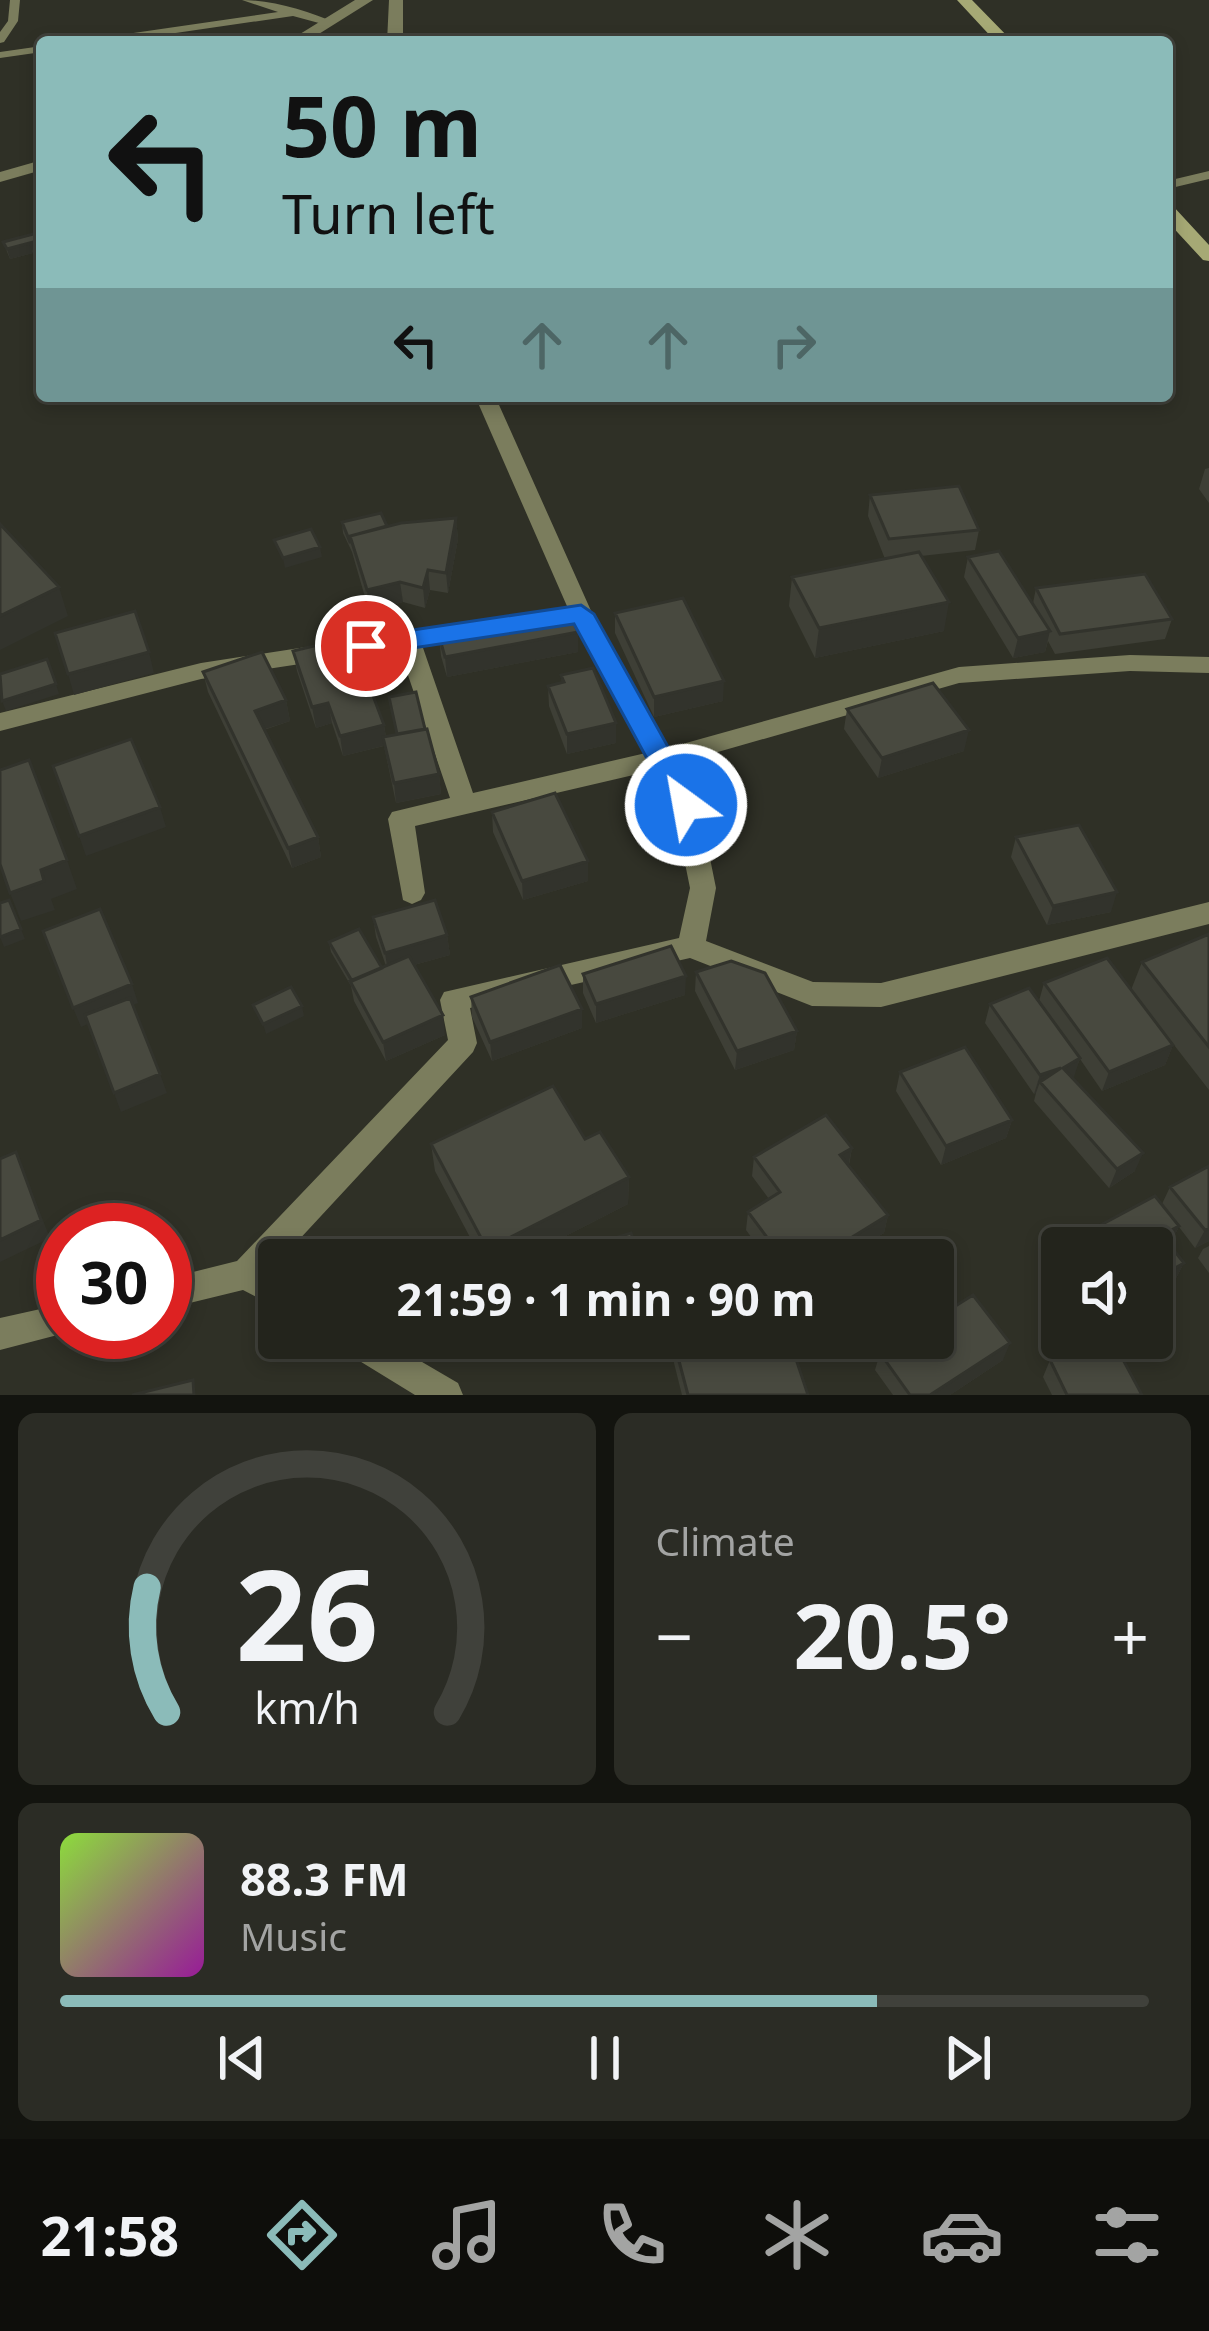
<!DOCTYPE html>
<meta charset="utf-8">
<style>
:root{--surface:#23241c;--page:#2b2c25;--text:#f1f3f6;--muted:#a3a4a3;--line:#40413b;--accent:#8bbbb9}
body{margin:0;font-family:"Noto Sans",sans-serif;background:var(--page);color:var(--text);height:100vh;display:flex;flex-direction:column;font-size:45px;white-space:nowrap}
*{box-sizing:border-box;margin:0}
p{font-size:39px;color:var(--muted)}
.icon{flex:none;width:66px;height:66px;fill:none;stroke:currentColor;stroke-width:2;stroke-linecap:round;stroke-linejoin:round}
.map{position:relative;height:1395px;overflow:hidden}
.sheet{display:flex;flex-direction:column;gap:18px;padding:18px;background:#13140f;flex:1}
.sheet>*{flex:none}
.hud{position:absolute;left:36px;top:36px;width:1137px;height:366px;border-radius:12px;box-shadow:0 6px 18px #0003,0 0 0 3px var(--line);background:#8bbbb9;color:#111;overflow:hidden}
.tools{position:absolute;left:1041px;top:1227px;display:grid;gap:24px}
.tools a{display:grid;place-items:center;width:132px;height:132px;border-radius:12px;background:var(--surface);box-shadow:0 6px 18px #0003,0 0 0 3px var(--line);font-size:60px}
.speed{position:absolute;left:36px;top:1203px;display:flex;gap:24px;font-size:60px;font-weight:700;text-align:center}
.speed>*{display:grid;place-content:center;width:156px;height:156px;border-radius:50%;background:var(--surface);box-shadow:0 6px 18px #0003,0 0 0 3px var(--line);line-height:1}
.speed .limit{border:18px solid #d22;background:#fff;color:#111}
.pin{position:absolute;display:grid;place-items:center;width:102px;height:102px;color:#fff;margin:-51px;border:6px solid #fff;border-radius:50%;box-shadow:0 3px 12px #0007}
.me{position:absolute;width:132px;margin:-66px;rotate:328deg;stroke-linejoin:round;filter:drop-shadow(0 0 9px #0008)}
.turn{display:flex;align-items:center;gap:42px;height:252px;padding:0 48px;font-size:54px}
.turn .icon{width:156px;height:156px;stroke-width:2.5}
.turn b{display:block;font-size:84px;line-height:102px}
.lanes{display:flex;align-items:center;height:114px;padding:0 48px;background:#0003;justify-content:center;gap:60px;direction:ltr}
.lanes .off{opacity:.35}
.big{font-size:90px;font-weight:700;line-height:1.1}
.sheet .card{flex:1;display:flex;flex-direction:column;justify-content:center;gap:18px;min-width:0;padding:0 42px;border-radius:18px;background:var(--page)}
.sheet .dial{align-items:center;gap:0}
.dial svg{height:312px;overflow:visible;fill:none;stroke:var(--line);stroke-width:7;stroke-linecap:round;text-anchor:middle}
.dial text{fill:var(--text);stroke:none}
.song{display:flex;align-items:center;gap:36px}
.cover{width:144px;height:144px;border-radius:18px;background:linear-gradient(135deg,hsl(90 70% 55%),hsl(300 70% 35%))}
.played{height:12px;border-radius:6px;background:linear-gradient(90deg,var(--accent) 75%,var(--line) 75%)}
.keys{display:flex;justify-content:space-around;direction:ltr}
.heat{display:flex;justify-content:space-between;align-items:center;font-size:66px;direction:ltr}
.sheet .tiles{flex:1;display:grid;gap:18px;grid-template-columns:1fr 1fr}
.card:last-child{grid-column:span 2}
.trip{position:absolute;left:258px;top:1239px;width:696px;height:120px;border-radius:12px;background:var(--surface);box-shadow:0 6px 18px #0003,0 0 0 3px var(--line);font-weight:700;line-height:120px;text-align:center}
.dock{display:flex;height:192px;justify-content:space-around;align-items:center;background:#0e0e0b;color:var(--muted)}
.dock .icon{width:84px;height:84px}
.dock .on{color:var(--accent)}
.dock b{font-size:54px;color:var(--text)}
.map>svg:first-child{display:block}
</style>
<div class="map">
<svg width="1209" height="1395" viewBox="0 0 1209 1395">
<rect width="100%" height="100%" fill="#2f3026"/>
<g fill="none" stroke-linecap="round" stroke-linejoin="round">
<path fill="#7b7d5d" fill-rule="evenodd" d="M10 0H20L18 21 4 42 0 43V32L8 21Z
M242 0C272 0 310 11 335 23L330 26 293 16 114 42H87L92 39 278 12Z
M42 46V52L0 58V52Z
M1209 171V179L1167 189V181Z"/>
<path fill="#7b7d5d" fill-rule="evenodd" d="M355 0H373L306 42H287Z
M389 0H403V42H387Z
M42 160V170L0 182V172Z
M475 396H495L592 613 668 748 959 667 1130 655 1209 657V673L1130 671 959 683 676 764 699 804 716 888 706 941 813 982 881 983 1209 902V924L881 1007 812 1006 690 958 470 1008 477 1043 473 1052 270 1271 279 1277V1309L243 1290 165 1309V1279L237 1261 448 1040 440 1000 444 992 679 938 690 888 673 804 655 770 415 826 425 893 421 900 412 904 403 900 388 819 392 812 450 798 399 649 201 679 0 731V713L201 663 502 617 514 625 510 631 422 645 473 793 646 753 570 613Z
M63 1304V1332H69L0 1350V1318Z
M335 1338H381L458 1383 463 1395H415L340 1349Z"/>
<path fill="#a6a975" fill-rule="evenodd" d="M957 0H972L1013 42H996Z
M1167 205 1173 206 1209 245V261L1203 260 1167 221Z"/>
</g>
<path fill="#3e3f36" d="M3 242H42V279L38 273 33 253 10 259Z
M1209 468V503L1199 489 1205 469Z
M870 495 979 530 975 550 921 556 944 631 815 658 789 606 792 577 885 559 868 516Z
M456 518 458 539 448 593 430 590 425 608 403 602 369 611 352 552 343 533 342 522 387 526Z
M968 557 1033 603 1036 588 1172 619 1165 639 1055 654 1048 641 1045 652 1013 658 964 577Z
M615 613 723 701 654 717 615 633Z
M439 636 578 652 447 677 441 656Z
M293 651 384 725 386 737 397 735 389 697 425 729 439 774 441 794 396 803 384 746 343 756 332 723 316 728 297 671Z
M203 672 286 700 290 721 264 730 318 837 321 857 292 868 208 692Z
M561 675 616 743 567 754 549 706 548 686 562 683Z
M847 709 964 751 878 778 844 729Z
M492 812 588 881 523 900 493 832Z
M1016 837 1111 912 1047 925 1011 857Z
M373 917 447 935 450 955 414 965 445 1035 386 1061 354 1001 351 986 331 952 329 942 382 968 386 966 376 937Z
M1209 934V1090L1150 1014 1173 1045 1165 1065 1102 1091 1080 1059 1072 1078 1135 1171 1109 1188 1034 1101 1036 1093 1034 1094 985 1023 990 1004 1039 1001 1044 983 1131 990 1142 962Z
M696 972 797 1031 794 1050 735 1070 695 991Z
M583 974 685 995 596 1023 583 993Z
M471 997 582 1028 492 1061 472 1017Z
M900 1072 1012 1120 1006 1138 941 1165 896 1091Z
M585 1139 629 1177 628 1204 519 1260H482L435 1171 431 1144Z
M852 1148 849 1165 888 1215 884 1233 840 1260H768L746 1230 748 1212 769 1199 752 1176 754 1157Z
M1209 1166V1241L1195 1248 1179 1227 1169 1244 1184 1263 1175 1280 1152 1248H1069L1071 1241 1162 1204 1170 1187Z
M1209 1246V1273L1198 1258 1203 1249Z
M675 1346 808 1395H682L674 1363Z
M880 1353 1003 1360 950 1395H893L875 1370Z
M1050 1360 1142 1395H1052L1043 1377Z"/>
<path fill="#32332c" d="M41 240 42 244 31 245 33 253 10 259 7 249Z
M456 518 458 539 448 593 446 573Z
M320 547 322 557 285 568 283 558Z
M428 570 430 590 425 608 423 588Z
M400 582 403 602 369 611 367 590Z
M59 587 68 616 0 650V616Z
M949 602 944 631 815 658 819 628Z
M1050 631 1045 652 1013 658 1018 638Z
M578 632V652L447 677 445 657Z
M149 652 154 673 74 695 68 674Z
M724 681 723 701 654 717V697Z
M56 684 59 694 6 711 2 701Z
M286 700 290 721 259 731 255 711Z
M328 703 332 723 316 728 312 707Z
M616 723V743L567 754V734Z
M384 725 387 745 343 756 340 736Z
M969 730 964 751 878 778 882 758Z
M439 774 441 794 396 803 394 783Z
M160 807 166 827 86 856 79 836Z
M318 837 321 857 292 868 288 848Z
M67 860 77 889 51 899 55 910 21 921 10 893 41 870Z
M588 861V881L523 900 522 881Z
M1117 892 1111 912 1047 925 1053 906Z
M21 929 25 939 4 947 0 937Z
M447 935 450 955 388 972 385 953Z
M686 976 685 995 596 1023V1004Z
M132 984 138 1003 81 1027 73 1008Z
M302 1006 304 1016 266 1034 263 1024Z
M582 1009V1028L492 1061 490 1042Z
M443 1015 445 1035 386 1061 383 1042Z
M797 1031 794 1050 735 1070 737 1051Z
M1173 1045 1165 1065 1102 1091 1109 1072Z
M1080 1058 1074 1077 1056 1087 1063 1068Z
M1061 1068 1040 1082 1036 1093 1034 1094 1040 1075Z
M160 1074 167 1093 121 1112 114 1093Z
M1012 1120 1006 1138 941 1165 946 1146Z
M852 1148 848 1167 840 1155Z
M16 1152 50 1238 0 1262V1240Z
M1143 1153 1135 1171 1109 1188 1117 1169Z
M629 1177 628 1204 519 1260H489L487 1249Z
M888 1215 884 1233 840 1260H815Z
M1179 1226 1171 1244 1154 1253 1162 1235Z
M1209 1228V1241L1195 1248 1205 1230Z
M1184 1263 1175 1280 1152 1294V1281Z
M530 1338H568L531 1350Z
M1010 1343 1003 1360 950 1395H930Z"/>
<path fill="#48493f" stroke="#32332c" stroke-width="3" d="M37 233 41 240 7 249 3 242Z
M42 242V263L31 245Z
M959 486 979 530 889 539 870 495Z
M381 513 387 526 350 536 351 542H350L342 522Z
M456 518 446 573 428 570 423 588 400 582 367 590 350 536 401 523Z
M0 524 59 587 0 616Z
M311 529 320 547 283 558 274 540Z
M999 551 1050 631 1018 638 968 557Z
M919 552 949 602 819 628 792 577Z
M1145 574 1172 619 1060 634 1036 588Z
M683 598 724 681 654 697 615 613Z
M135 611 149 652 68 674 55 633Z
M570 612 578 632 445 657 439 636Z
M351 637 384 725 340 736 328 703 312 707 293 651Z
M262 652 286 700 255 711 318 837 288 848 203 672Z
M47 659 56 684 2 701 0 674Z
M593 668 616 723 567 734 548 686 564 682 561 675Z
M933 683 969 730 882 758 847 709Z
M416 692 425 729 397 734 389 697Z
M427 729 439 774 394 783 383 737Z
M131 739 160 807 79 836 53 766Z
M29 760 67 860 41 870 44 881 10 893 0 864V770Z
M555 793 588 861 522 881 492 812Z
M1079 825 1117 892 1053 906 1016 837Z
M9 900 21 929 0 937V903Z
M435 900 447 935 385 953 373 917Z
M100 909 132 984 73 1008 43 931Z
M359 929 382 968 352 981 329 942Z
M1209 934V1047L1142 962Z
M671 946 686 976 596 1004 583 974Z
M409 956 443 1015 383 1042 350 981Z
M1107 958 1173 1045 1109 1072 1044 983Z
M731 961 765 973 797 1031 737 1051 696 972Z
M560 965 582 1009 490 1042 471 997Z
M291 987 302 1006 263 1024 253 1005Z
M1029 988 1080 1058 1063 1068 1143 1153 1117 1169 1040 1082 1061 1068 1040 1075 990 1004Z
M130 998 160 1074 114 1093 85 1015Z
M965 1047 1012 1120 946 1146 900 1072Z
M553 1086 585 1139 600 1132 629 1177 487 1249 431 1144Z
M826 1115 852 1148 840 1155 888 1215 815 1260H784L748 1212 780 1192 754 1157Z
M16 1152 41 1220 0 1240V1159Z
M1209 1166V1228L1205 1230 1170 1187Z
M1155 1196 1179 1226 1162 1235 1184 1263 1152 1281V1248H1076L1071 1241Z
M631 1233 641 1260H541Z
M973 1295 1010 1343 930 1395H910L880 1353 904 1338H933V1320Z
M707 1338H789L808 1395H688L675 1346Z
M1112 1339 1142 1395H1067L1050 1360Z
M193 1380 194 1395H132Z"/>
<path fill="#1a73e8" stroke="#114b97" stroke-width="3" d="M581 605 594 614 696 797 700 805 696 812H676L574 624 366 655 353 646 366 637Z"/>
</svg>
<div class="tools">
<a><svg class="icon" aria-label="sound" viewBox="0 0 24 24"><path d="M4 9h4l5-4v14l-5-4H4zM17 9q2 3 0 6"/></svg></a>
</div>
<div class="speed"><div class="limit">30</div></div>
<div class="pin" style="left:366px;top:646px;background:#d93025"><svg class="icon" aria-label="arrive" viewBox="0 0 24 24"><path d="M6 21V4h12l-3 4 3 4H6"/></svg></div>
<svg class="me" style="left:686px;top:805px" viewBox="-20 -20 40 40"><circle r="17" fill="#1a73e8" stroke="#fff" stroke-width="3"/><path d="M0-11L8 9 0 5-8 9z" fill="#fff"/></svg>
<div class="trip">21:59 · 1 min · 90 m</div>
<div class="hud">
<div class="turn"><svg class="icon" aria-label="left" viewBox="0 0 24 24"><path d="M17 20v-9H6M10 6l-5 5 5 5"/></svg><div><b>50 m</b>Turn left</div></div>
<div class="lanes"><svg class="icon" aria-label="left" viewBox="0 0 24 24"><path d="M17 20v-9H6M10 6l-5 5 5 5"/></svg><svg class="icon off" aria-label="ahead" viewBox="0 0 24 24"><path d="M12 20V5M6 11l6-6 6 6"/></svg><svg class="icon off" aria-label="ahead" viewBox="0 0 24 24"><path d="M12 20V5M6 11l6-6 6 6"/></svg><svg class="icon off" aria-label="right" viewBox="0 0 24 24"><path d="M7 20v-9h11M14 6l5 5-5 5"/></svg></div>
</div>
</div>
<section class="sheet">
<div class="tiles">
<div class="card dial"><svg viewBox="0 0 100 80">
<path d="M14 69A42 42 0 1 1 86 69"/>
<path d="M14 69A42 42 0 0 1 9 37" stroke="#8bbbb9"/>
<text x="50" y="56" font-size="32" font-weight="700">26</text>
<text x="50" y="72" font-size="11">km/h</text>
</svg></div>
<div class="card"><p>Climate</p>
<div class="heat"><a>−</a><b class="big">20.5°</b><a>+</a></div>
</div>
<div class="card">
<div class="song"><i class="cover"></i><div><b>88.3 FM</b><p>Music</p></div></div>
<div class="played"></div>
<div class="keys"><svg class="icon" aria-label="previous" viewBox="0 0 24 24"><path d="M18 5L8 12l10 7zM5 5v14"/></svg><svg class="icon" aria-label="pause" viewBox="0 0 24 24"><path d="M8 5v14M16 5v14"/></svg><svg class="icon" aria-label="next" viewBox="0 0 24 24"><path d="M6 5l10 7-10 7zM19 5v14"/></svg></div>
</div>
</div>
</section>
<nav class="dock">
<b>21:58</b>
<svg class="icon on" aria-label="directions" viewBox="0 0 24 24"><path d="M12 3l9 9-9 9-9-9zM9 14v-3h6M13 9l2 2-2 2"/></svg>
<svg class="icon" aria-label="music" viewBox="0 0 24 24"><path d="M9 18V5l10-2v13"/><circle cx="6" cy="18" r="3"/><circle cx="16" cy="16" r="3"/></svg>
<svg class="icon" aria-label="phone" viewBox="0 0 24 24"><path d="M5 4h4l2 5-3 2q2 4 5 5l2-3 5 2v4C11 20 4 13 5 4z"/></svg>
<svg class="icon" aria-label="climate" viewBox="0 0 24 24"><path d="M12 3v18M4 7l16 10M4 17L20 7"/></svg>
<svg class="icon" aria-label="car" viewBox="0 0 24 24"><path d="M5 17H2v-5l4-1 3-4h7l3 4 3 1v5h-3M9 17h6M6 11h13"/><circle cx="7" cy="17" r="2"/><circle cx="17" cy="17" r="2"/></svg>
<svg class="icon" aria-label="filters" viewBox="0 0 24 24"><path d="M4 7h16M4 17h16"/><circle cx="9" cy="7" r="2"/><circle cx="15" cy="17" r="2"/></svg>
</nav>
